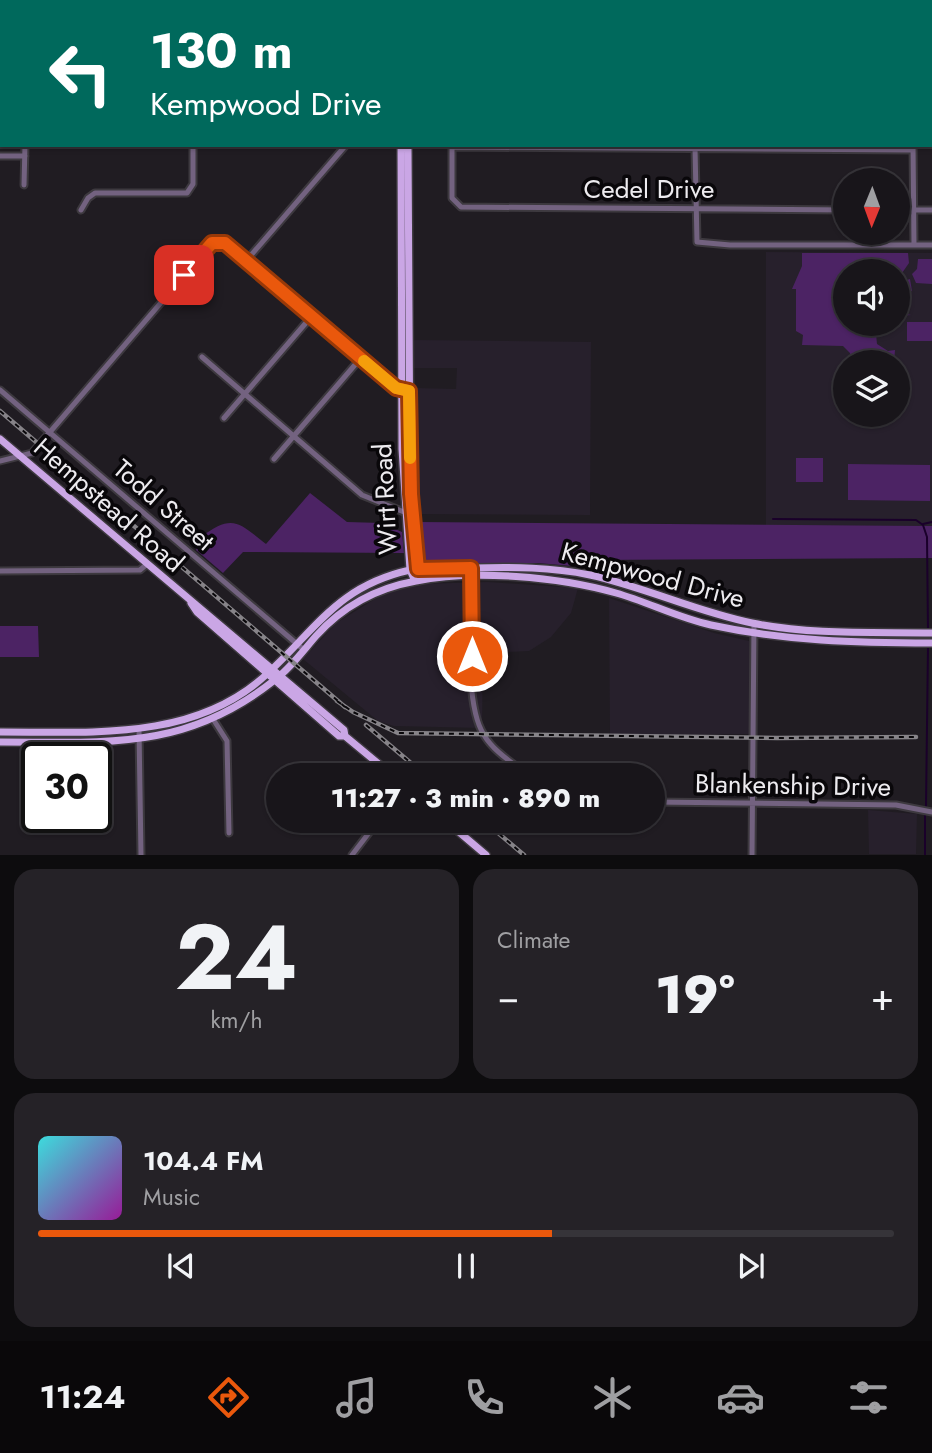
<!DOCTYPE html>
<meta charset="utf-8">
<style>
:root{--surface:#18151a;--page:#252227;--text:#f1f3f6;--muted:#9f9fa2;--line:#363439;--accent:#ea580c}
body{margin:0;font-family:Jost,sans-serif;background:var(--page);color:var(--text);height:100vh;display:flex;flex-direction:column;font-size:26px;white-space:nowrap}
*{box-sizing:border-box;margin:0}
p{font-size:23px;color:var(--muted)}
.icon{flex:none;width:38px;height:38px;fill:none;stroke:currentColor;stroke-width:2;stroke-linecap:round;stroke-linejoin:round}
.map{position:relative;height:855px;overflow:hidden}
.side{display:flex;flex-direction:column;gap:14px;padding:14px;background:#0d0c0e;flex:1}
.side>*{flex:none}
.banner{position:absolute;left:0px;top:0px;width:933px;height:147px;box-shadow:0 2px 5px #0004,0 0 0 2px var(--line);background:#00695c;color:#fff;overflow:hidden}
.needle{width:46px;rotate:181deg}
.fabs{position:absolute;left:833px;top:168px;display:grid;gap:14px}
.fabs a{display:grid;place-items:center;width:77px;height:77px;border-radius:50%;background:var(--surface);box-shadow:0 2px 5px #0004,0 0 0 2px var(--line);font-size:35px}
.speed{position:absolute;left:21px;top:742px;display:flex;gap:14px;font-size:35px;font-weight:700;text-align:center}
.speed>*{display:grid;place-content:center;width:91px;height:91px;border-radius:50%;background:var(--surface);box-shadow:0 2px 5px #0004,0 0 0 2px var(--line);line-height:1}
.speed .limit{border:4px solid #111;border-radius:10px;background:#fff;color:#111}
.pin{position:absolute;display:grid;place-items:center;width:60px;height:60px;color:#fff;margin:-30px;border-radius:14px;box-shadow:0 4px 10px #0006}
.me{position:absolute;width:77px;margin:-38px;rotate:0deg;stroke-linejoin:round;filter:drop-shadow(0 0 5px #0008)}
.turn{display:flex;align-items:center;gap:24px;height:147px;padding:0 35px;font-size:32px}
.turn .icon{width:91px;height:91px;stroke-width:2.5}
.turn b{display:block;font-size:49px;line-height:60px}
.big{font-size:52px;font-weight:800;line-height:1.1}
.side .tile{flex:1;display:flex;flex-direction:column;justify-content:center;gap:10px;min-width:0;padding:0 24px;border-radius:21px;background:var(--page)}
.side .dial{align-items:center;gap:0}
.dial b{font-size:91px;line-height:1}
.song{display:flex;align-items:center;gap:21px}
.cover{width:84px;height:84px;border-radius:10px;background:linear-gradient(135deg,hsl(180 70% 55%),hsl(300 70% 35%))}
.played{height:7px;border-radius:4px;background:linear-gradient(90deg,var(--accent) 60%,var(--line) 60%)}
.keys{display:flex;justify-content:space-around;direction:ltr}
.heat{display:flex;justify-content:space-between;align-items:center;font-size:38px;direction:ltr}
.side .tiles{flex:1;display:grid;gap:14px;grid-template-columns:1fr 1fr}
.tile:last-child{grid-column:span 2}
.trip{position:absolute;left:266px;top:763px;width:399px;height:70px;border-radius:35px;background:var(--surface);box-shadow:0 2px 5px #0004,0 0 0 2px var(--line);font-weight:800;line-height:70px;text-align:center}
.tabs{display:flex;height:112px;justify-content:space-around;align-items:center;background:#0a080a;color:var(--muted)}
.tabs .icon{width:49px;height:49px}
.tabs .selected{color:var(--accent)}
.tabs b{font-size:32px;color:var(--text)}
.map>svg:first-child{display:block}
</style>
<div class="map">
<svg width="932" height="855" viewBox="0 0 932 855">
<rect width="100%" height="100%" fill="#201c22"/>
<path fill="#27202c" fill-rule="evenodd" d="M766 252 932 253V526L766 525ZM845 271H898V324H845ZM845 362H898V415H845Z
M414 340 591 342 590 515 417 514 414 388 456 389 457 368H414Z
M488 582 578 588 571 613 551 637 529 651 483 653 482 728 394 726 378 721 303 659 336 623 386 592 418 584Z
M609 598 714 633 749 641 750 734 610 735Z
M868 810 917 814 916 854H869Z"/>
<path fill="#4c2364" d="M802 253H908L909 263 902 273 845 271V324H875L877 344 888 351 895 350 894 362H851L850 353 843 346 802 345 803 335 796 331V289H792L802 266Z
M918 259H932V284L916 283 912 274 917 269Z
M910 279 912 291 906 292V314L911 315 898 316V283Z
M907 322H932V341H907Z
M796 458H823V482H796Z
M848 464 930 465V501L848 500Z
M310 493 347 522 381 523 402 532 404 553 243 552 223 573 196 550 201 537C233 513 239 523 266 544Z
M417 522 932 526V558L589 560 577 561 572 566 538 563H427L423 560Z
M0 626H38L39 657H0Z"/>
<g fill="none" stroke-linecap="round" stroke-linejoin="round">
<path stroke="#1a002a" stroke-width="2" d="M773 519 916 520 923 525 927 537 928 631
M923 524 932 522
M926 806 928 647
M925 855V814"/>
<defs>
<path id="minor" d="M26 0V2
M122 2V0
M260 2V0
M453 2V0
M696 2V0
M931 18 932 16
M452 145V198L461 207 845 210
M913 145 914 245
M452 147 913 150
M695 148 697 242 730 245H932
M0 156H25
M24 185 25 145
M81 210 88 198 95 193H187L193 184V145
M898 210H932
M246 261 346 145
M202 357 362 495 404 512
M0 390 304 650
M224 418 311 317
M274 459 360 359
M0 461 32 453 207 249 219 241 225 243 396 388 409 391
M0 571 140 570 146 565
M471 573C472 614 463 703 484 735 494 752 513 763 528 775
M213 719 227 741 229 833
M139 730 141 855
M653 802 896 805 932 812
M352 855 378 821
M752 855 754 624"/>
<path id="major" d="M396 0V2
M403 0V2
M0 72 2 71
M0 80 2 79
M931 104H932
M931 112H932
M401 145 402 449 410 570 415 581
M408 145 410 477 417 573
M0 439 344 730 345 736
M191 603 197 612 339 736H345L392 775
M0 732C92 732 195 741 267 674 317 628 338 586 410 570 430 566 453 568 474 568 513 567 551 567 590 575 645 587 697 612 752 623 811 635 872 632 932 633
M0 742C105 742 184 751 272 682 289 670 302 652 316 636 342 607 377 588 416 581 472 569 560 577 616 593 648 602 678 618 711 625 785 641 857 643 932 643
M446 821 486 855"/>
</defs>
<use href="#minor" stroke="#3d393f" stroke-width="9"/>
<use href="#major" stroke="#3d393f" stroke-width="10"/>
<use href="#minor" stroke="#736280" stroke-width="5"/>
<use href="#major" stroke="#caa6e5" stroke-width="7"/>
<defs>
<path id="rail" d="M0 411 345 707
M337 701 353 712 398 733 777 738 916 737
M366 725 425 775
M484 821 524 855"/>
</defs>
<use href="#rail" stroke="#868388" stroke-width="4.5"/>
<use href="#rail" stroke="#09070a" stroke-width="2" stroke-dasharray="5" stroke-linecap="butt"/>
</g>
<g fill="none" stroke-linecap="round" stroke-linejoin="round">
<defs>
<path id="route" d="M184 275 212 243H225L396 388 409 391 411 494 418 569 471 568 472 656"/>
</defs>
<use href="#route" stroke="#983908" stroke-width="18"/>
<use href="#route" stroke="#ea580c" stroke-width="12"/>
<path stroke="#f59e0b" stroke-width="12" d="M364 361 396 388 409 391 410 458"/>
</g>
<g text-anchor="middle" stroke-width="7" stroke-linejoin="round" paint-order="stroke">
<g font-size="26" fill="#edebef" stroke="#09070a">
<text x="649" y="198">Cedel Drive</text>
<text transform="translate(385 499) rotate(-93)" y="9">Wirt Road</text>
<text transform="translate(109 505) rotate(41)" y="9">Hempstead Road</text>
<text transform="translate(164 505) rotate(41)" y="9">Todd Street</text>
<text transform="translate(653 575) rotate(15)" y="9">Kempwood Drive</text>
<text transform="translate(793 785) rotate(1)" y="9">Blankenship Drive</text>
</g>
</g>
</svg>
<div class="fabs">
<a><svg class="needle" viewBox="-14 -14 28 28"><path d="M0-13l5 13h-10z" fill="#e53935"/><path d="M0 13l5-13h-10z" fill="#9f9fa2"/></svg></a>
<a><svg class="icon" aria-label="sound" viewBox="0 0 24 24"><path d="M4 9h4l5-4v14l-5-4H4zM17 9q2 3 0 6"/></svg></a>
<a><svg class="icon" aria-label="layers" viewBox="0 0 24 24"><path d="M12 4l9 5-9 5-9-5zM3 14l9 5 9-5"/></svg></a>
</div>
<div class="speed"><div class="limit">30</div></div>
<div class="pin" style="left:184px;top:275px;background:#d93025"><svg class="icon" aria-label="arrive" viewBox="0 0 24 24"><path d="M6 21V4h12l-3 4 3 4H6"/></svg></div>
<svg class="me" style="left:472px;top:656px" viewBox="-20 -20 40 40"><circle r="17" fill="#ea580c" stroke="#fff" stroke-width="3"/><path d="M0-11L8 9 0 5-8 9z" fill="#fff"/></svg>
<div class="trip">11:27 · 3 min · 890 m</div>
<div class="banner">
<div class="turn"><svg class="icon" aria-label="left" viewBox="0 0 24 24"><path d="M17 20v-9H6M10 6l-5 5 5 5"/></svg><div><b>130 m</b>Kempwood Drive</div></div>
</div>
</div>
<section class="side">
<div class="tiles">
<div class="tile dial"><b>24</b><p>km/h</p></div>
<div class="tile"><p>Climate</p>
<div class="heat"><a>−</a><b class="big">19°</b><a>+</a></div>
</div>
<div class="tile">
<div class="song"><i class="cover"></i><div><b>104.4 FM</b><p>Music</p></div></div>
<div class="played"></div>
<div class="keys"><svg class="icon" aria-label="previous" viewBox="0 0 24 24"><path d="M18 5L8 12l10 7zM5 5v14"/></svg><svg class="icon" aria-label="pause" viewBox="0 0 24 24"><path d="M8 5v14M16 5v14"/></svg><svg class="icon" aria-label="next" viewBox="0 0 24 24"><path d="M6 5l10 7-10 7zM19 5v14"/></svg></div>
</div>
</div>
</section>
<nav class="tabs">
<b>11:24</b>
<svg class="icon selected" aria-label="directions" viewBox="0 0 24 24"><path d="M12 3l9 9-9 9-9-9zM9 14v-3h6M13 9l2 2-2 2"/></svg>
<svg class="icon" aria-label="music" viewBox="0 0 24 24"><path d="M9 18V5l10-2v13"/><circle cx="6" cy="18" r="3"/><circle cx="16" cy="16" r="3"/></svg>
<svg class="icon" aria-label="phone" viewBox="0 0 24 24"><path d="M5 4h4l2 5-3 2q2 4 5 5l2-3 5 2v4C11 20 4 13 5 4z"/></svg>
<svg class="icon" aria-label="climate" viewBox="0 0 24 24"><path d="M12 3v18M4 7l16 10M4 17L20 7"/></svg>
<svg class="icon" aria-label="car" viewBox="0 0 24 24"><path d="M5 17H2v-5l4-1 3-4h7l3 4 3 1v5h-3M9 17h6M6 11h13"/><circle cx="7" cy="17" r="2"/><circle cx="17" cy="17" r="2"/></svg>
<svg class="icon" aria-label="filters" viewBox="0 0 24 24"><path d="M4 7h16M4 17h16"/><circle cx="9" cy="7" r="2"/><circle cx="15" cy="17" r="2"/></svg>
</nav>
